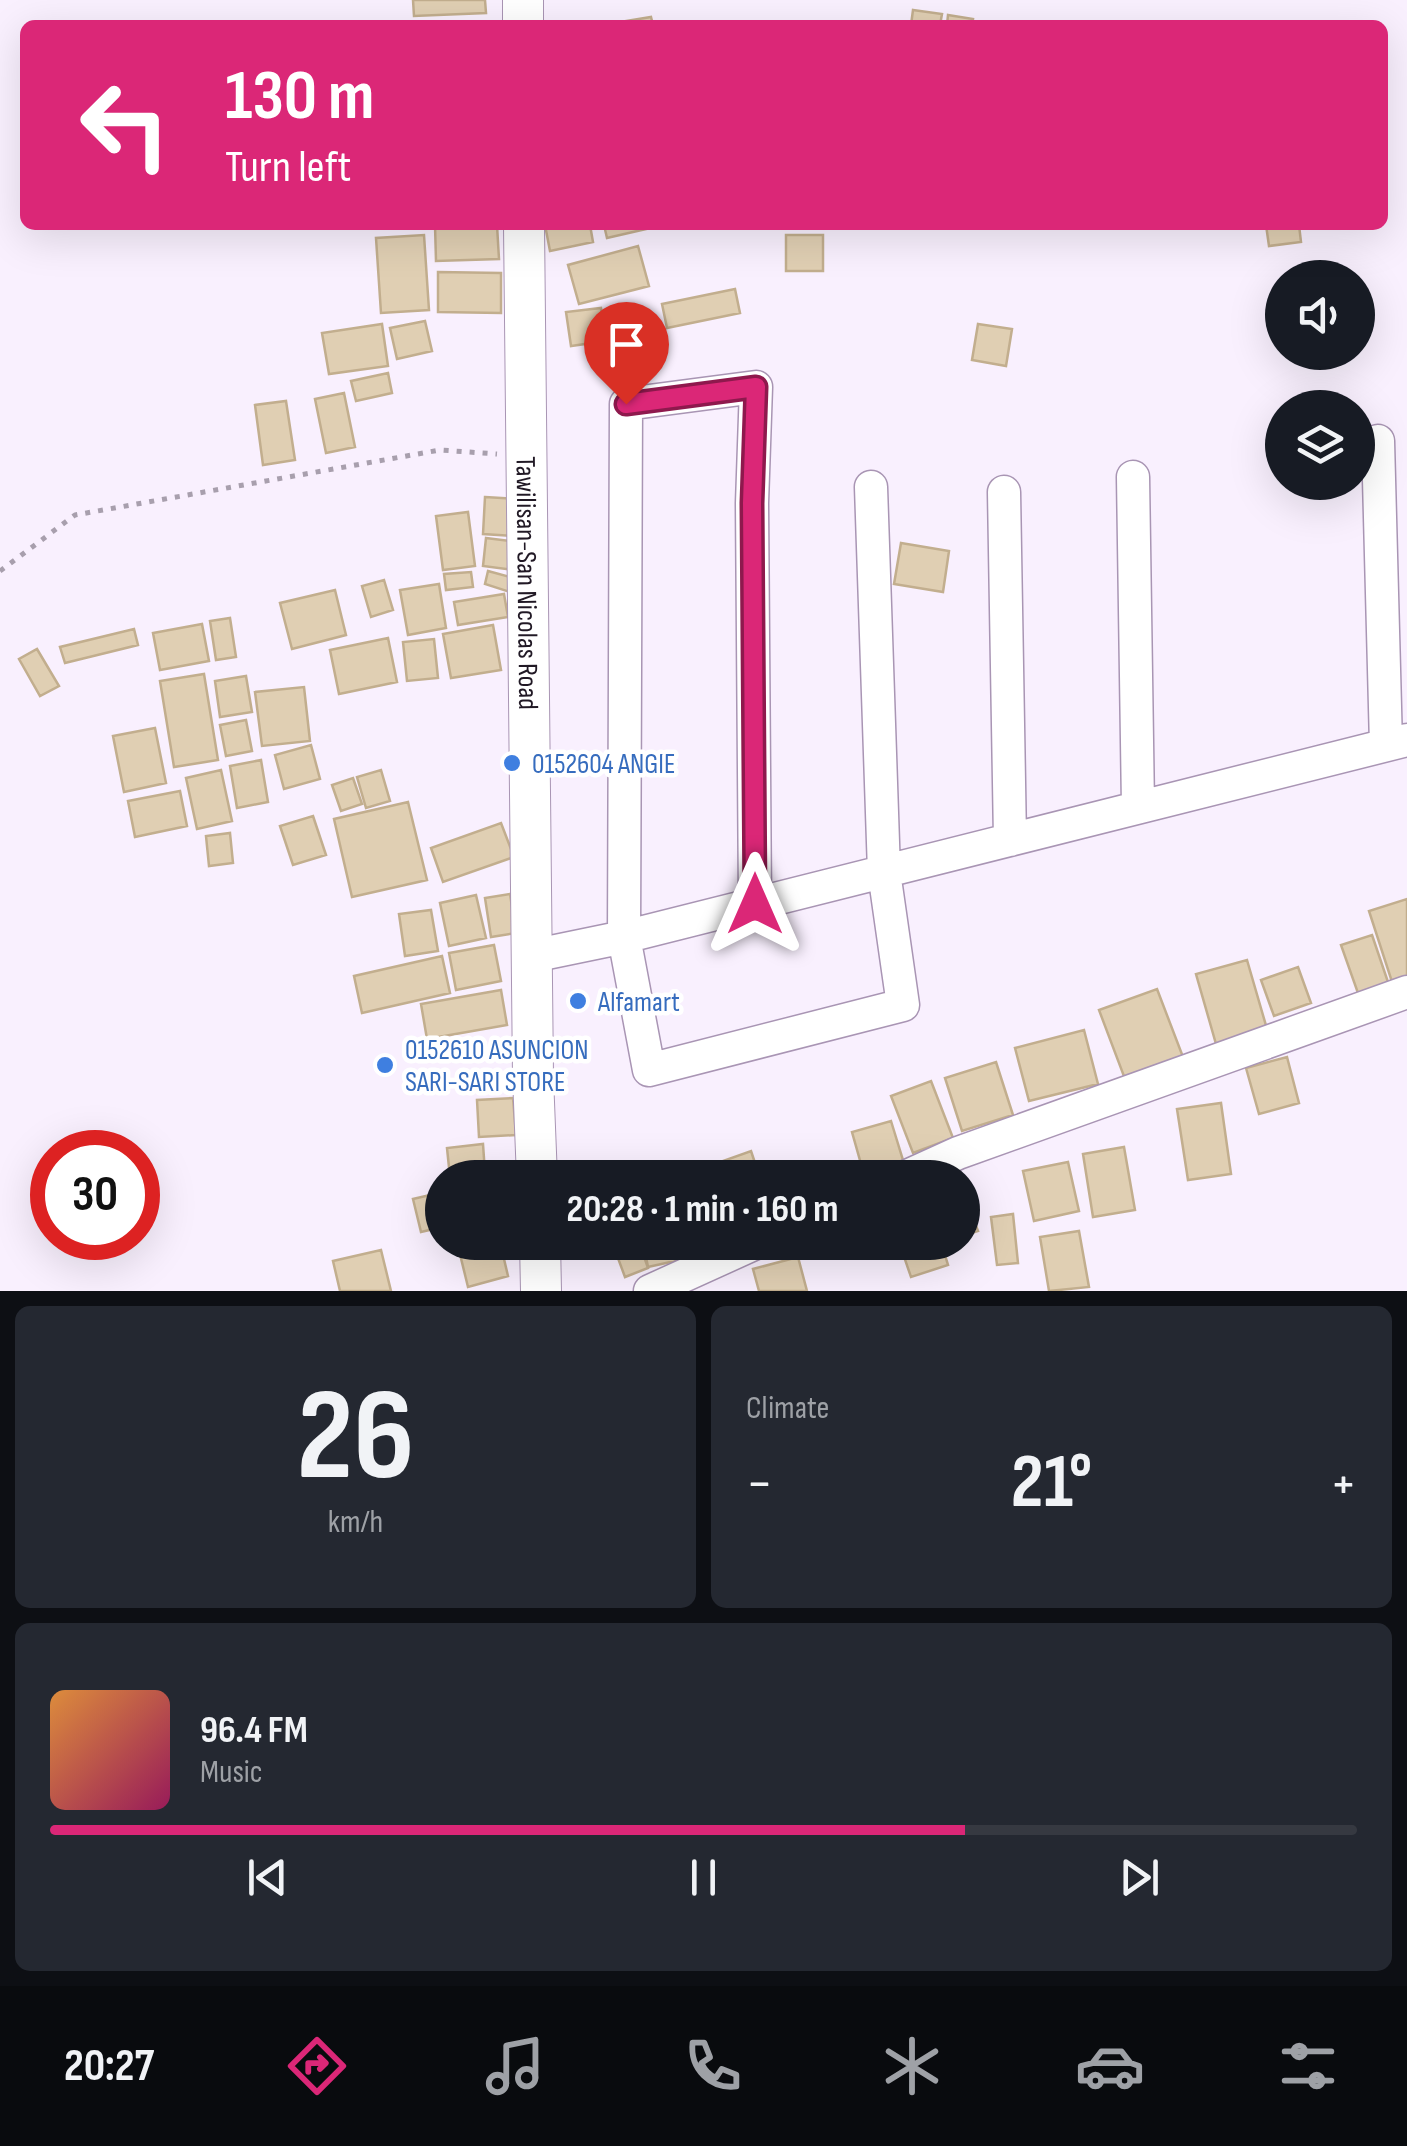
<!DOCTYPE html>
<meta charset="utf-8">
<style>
:root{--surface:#171b24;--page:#242831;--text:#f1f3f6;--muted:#9ea1a6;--line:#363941;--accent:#db2777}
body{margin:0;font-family:"Sofia Sans Condensed",sans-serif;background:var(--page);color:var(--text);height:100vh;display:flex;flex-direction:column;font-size:38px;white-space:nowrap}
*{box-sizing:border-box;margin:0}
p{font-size:32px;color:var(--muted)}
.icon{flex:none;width:55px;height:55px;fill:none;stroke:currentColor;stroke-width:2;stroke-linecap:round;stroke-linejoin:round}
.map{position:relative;height:1291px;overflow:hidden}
.side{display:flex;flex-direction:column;gap:15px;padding:15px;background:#0d0f14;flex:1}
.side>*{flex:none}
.hud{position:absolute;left:20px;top:20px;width:1368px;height:210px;border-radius:15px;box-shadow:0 10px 40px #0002;background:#db2777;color:#fff;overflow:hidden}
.controls{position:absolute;left:1265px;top:260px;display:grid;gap:20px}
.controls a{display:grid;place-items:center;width:110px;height:110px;border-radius:50%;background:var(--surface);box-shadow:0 10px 40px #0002;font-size:50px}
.speed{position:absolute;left:30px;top:1130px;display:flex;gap:20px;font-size:50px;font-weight:700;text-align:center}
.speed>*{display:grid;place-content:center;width:130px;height:130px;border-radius:50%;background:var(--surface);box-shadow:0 10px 40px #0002;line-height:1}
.speed .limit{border:15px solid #d22;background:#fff;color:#111}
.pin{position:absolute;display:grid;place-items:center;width:85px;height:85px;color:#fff;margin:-102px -42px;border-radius:50% 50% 50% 0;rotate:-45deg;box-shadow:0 0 10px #0007}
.pin .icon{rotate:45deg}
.me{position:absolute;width:110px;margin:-55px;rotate:0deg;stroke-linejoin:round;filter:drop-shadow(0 0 8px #0008)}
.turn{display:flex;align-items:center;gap:35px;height:210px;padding:0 40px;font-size:45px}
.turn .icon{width:130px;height:130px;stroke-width:2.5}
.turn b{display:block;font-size:70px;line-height:85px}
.big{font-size:75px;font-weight:700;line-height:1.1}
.side .widget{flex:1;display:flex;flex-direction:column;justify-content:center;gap:15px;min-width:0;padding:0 35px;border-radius:15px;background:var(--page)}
.side .dial{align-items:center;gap:0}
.dial b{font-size:130px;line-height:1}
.song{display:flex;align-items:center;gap:30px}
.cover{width:120px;height:120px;border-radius:15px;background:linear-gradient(135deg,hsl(30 70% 55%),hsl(330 70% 35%))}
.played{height:10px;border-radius:5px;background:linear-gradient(90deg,var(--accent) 70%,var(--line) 70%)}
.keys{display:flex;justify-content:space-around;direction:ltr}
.heat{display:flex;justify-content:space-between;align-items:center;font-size:55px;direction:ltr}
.side .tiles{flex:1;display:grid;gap:15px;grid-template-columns:1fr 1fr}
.widget:last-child{grid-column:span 2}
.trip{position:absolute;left:425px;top:1160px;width:555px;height:100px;border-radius:50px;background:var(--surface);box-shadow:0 10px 40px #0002;font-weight:700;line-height:100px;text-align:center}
.tab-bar{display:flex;height:160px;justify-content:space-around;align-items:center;background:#090b0e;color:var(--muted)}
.tab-bar .icon{width:70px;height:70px}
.tab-bar .active{color:var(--accent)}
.tab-bar b{font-size:45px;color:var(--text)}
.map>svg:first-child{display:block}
</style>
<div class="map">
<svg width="1407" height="1291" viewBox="0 0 1407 1291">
<rect width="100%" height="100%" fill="#f9f0fe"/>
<path fill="#e0cfb3" stroke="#c2ae8e" stroke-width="2.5" d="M413 0H485L486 13 414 16Z
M913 10 942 14 940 25H911Z
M948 15 973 19 972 25H947Z
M651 17 653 25H602Z
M435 225H497L499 259 436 261Z
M545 225H590L593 242 550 251Z
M604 225H645L646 229 607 238Z
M1266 225H1299L1301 242 1269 246Z
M424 235 429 310 381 313 376 238Z
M786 235H823V271H786Z
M638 246 649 286 579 304 568 265Z
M438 272 501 273V313L438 312Z
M735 289 740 313 667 328 662 304Z
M601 308 606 341 571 346 566 312Z
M425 321 432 351 397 359 390 328Z
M382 324 388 366 329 374 322 333Z
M978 324 1012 329 1006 366 972 360Z
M388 373 392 393 356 401 351 381Z
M344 393 355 447 326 453 315 399Z
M286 401 295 460 263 465 255 405Z
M485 497 519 499 516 536 483 534Z
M468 512 475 566 443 570 436 516Z
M486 538 518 542 514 570 483 566Z
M901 543 949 551 943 592 894 584Z
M488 571 514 578 510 592 485 584Z
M471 572 473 587 446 590 444 574Z
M384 580 393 610 371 617 362 586Z
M439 584 446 628 408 635 400 590Z
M335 590 346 635 292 649 280 603Z
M504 594 508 617 458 625 454 602Z
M230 618 236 657 216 660 210 621Z
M202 624 209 661 160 670 153 633Z
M493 625 501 670 451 678 443 634Z
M134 629 138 645 65 663 60 647Z
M388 638 397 682 339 694 330 650Z
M434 639 438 678 407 681 403 642Z
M37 649 59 686 40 696 19 659Z
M204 674 218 760 174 767 160 681Z
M246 676 252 712 220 717 215 681Z
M304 687 310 741 262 746 255 692Z
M246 720 252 751 226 756 220 725Z
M155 728 166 783 124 792 113 736Z
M311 745 320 779 284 789 275 755Z
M261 760 268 802 237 808 230 766Z
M221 770 232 821 197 829 186 778Z
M381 770 390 801 366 808 357 777Z
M353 778 362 804 341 811 332 785Z
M180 791 187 826 135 837 128 801Z
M408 802 427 880 352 897 334 819Z
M313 816 326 855 293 865 280 826Z
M501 823 514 857 443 882 431 848Z
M230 833 233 863 209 866 206 836Z
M510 894 516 933 491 937 485 898Z
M476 895 486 938 449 946 440 903Z
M1407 899V981L1393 985 1369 911Z
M431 910 438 951 405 956 399 914Z
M1372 935 1389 985 1359 996 1341 945Z
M494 945 501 981 456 990 449 953Z
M442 956 450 993 362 1013 354 976Z
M1247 960 1267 1029 1216 1044 1196 974Z
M1298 967 1311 1003 1274 1016 1261 980Z
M1157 989 1183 1057 1125 1079 1099 1010Z
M501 990 507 1025 427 1039 421 1004Z
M1084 1030 1098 1084 1029 1101 1015 1048Z
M1287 1057 1299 1103 1259 1114 1246 1068Z
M996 1062 1013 1115 962 1131 945 1078Z
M931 1081 953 1138 913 1153 891 1096Z
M513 1098 516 1135 479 1137 477 1100Z
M1221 1103 1231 1174 1188 1180 1177 1109Z
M891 1121 906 1170 881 1178H865L852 1132Z
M483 1144 485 1173 450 1177 447 1148Z
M1124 1147 1135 1210 1093 1217 1083 1154Z
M751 1151 760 1178H728L723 1161Z
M1068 1162 1079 1211 1034 1221 1023 1171Z
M616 1164 617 1178H578L577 1167Z
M962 1190 978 1231 962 1236Z
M430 1195 438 1228 421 1232 413 1199Z
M1013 1214 1018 1263 997 1265 991 1217Z
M1079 1231 1089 1287 1049 1291 1040 1237Z
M457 1242H500L508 1276 468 1287Z
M612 1242H639L648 1268 625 1277Z
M643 1242H671L675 1261 648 1267Z
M899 1242H941L948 1265 911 1277Z
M381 1250 391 1291H340L333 1261Z
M798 1257 807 1291H759L753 1269Z"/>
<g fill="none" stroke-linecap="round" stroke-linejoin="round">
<defs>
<path id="minor" d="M1378 441 1386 745
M1133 477 1138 807
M1004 492 1010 840
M755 904 752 503 756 387 626 404 624 937 649 1070 903 1005 884 872 871 487
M532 956 624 937 1407 740
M903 1178 958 1153 1407 992
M650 1291 758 1242"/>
<g id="major">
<path d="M523 0V25"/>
<path id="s1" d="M524 225 533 1077 537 1178"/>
<path d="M540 1242 541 1291"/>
</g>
</defs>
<use href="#minor" stroke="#a995b4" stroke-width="35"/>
<use href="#major" stroke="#a995b4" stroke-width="42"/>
<path stroke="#a89fad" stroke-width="5" stroke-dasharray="5 8" stroke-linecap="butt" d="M0 571 75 515 440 450 497 454"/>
<use href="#minor" stroke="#fff" stroke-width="32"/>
<use href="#major" stroke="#fff" stroke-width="40"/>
</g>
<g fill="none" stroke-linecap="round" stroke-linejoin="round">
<defs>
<path id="route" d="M626 404 756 387 752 503 755 904"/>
</defs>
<use href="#route" stroke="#8e194d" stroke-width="25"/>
<use href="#route" stroke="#db2777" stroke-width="18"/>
</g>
<g fill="#3f7fe0" stroke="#fff" stroke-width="4">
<circle cx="512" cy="763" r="10"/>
<circle cx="578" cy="1001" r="10"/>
<circle cx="385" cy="1065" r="10"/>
</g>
<g text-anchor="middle" stroke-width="9" stroke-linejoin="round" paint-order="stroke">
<g font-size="28" fill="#211925" stroke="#fff">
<text dy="10" stroke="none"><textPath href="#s1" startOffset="358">Tawilisan-San Nicolas Road</textPath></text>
</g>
<g font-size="28" fill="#366cbe" stroke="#fff" text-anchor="start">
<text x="532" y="773">0152604 ANGIE</text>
<text x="598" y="1011">Alfamart</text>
<text x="405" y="1059">0152610 ASUNCION<tspan x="405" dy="32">SARI-SARI STORE</tspan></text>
</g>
</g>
</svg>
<div class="controls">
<a><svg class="icon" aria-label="sound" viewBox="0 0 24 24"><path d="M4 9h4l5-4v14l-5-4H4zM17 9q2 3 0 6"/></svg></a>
<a><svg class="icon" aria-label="layers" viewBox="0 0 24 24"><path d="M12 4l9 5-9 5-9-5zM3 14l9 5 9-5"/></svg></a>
</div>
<div class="speed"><div class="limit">30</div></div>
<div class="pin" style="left:626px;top:404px;background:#d93025"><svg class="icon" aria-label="arrive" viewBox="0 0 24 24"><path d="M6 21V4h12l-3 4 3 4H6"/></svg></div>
<svg class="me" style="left:755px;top:904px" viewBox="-20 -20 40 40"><path d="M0-17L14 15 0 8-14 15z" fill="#db2777" stroke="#fff" stroke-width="4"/></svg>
<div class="trip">20:28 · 1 min · 160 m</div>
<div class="hud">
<div class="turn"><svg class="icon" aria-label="left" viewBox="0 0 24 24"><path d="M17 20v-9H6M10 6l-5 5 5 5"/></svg><div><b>130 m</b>Turn left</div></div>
</div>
</div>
<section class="side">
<div class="tiles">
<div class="widget dial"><b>26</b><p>km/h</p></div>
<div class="widget"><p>Climate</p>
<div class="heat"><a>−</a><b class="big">21°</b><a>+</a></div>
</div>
<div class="widget">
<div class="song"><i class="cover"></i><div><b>96.4 FM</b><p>Music</p></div></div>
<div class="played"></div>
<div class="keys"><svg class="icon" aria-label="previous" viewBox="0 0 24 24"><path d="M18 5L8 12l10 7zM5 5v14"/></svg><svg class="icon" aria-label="pause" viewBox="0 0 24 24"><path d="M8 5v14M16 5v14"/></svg><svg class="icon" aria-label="next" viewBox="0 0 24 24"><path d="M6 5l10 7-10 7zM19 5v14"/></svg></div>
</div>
</div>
</section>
<nav class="tab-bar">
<b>20:27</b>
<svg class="icon active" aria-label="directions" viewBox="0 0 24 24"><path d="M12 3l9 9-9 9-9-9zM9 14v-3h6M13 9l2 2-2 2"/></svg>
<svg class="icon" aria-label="music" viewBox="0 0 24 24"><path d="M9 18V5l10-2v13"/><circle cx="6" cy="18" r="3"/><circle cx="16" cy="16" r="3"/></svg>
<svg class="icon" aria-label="phone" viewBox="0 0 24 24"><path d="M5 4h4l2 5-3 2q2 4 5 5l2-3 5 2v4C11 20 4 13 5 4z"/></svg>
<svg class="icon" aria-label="climate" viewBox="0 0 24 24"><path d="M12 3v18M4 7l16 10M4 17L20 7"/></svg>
<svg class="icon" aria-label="car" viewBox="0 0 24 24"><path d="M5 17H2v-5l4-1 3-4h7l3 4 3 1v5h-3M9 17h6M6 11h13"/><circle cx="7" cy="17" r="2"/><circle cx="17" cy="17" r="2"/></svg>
<svg class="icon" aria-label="filters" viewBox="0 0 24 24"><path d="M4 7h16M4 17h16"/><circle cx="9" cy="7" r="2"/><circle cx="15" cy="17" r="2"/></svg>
</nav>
